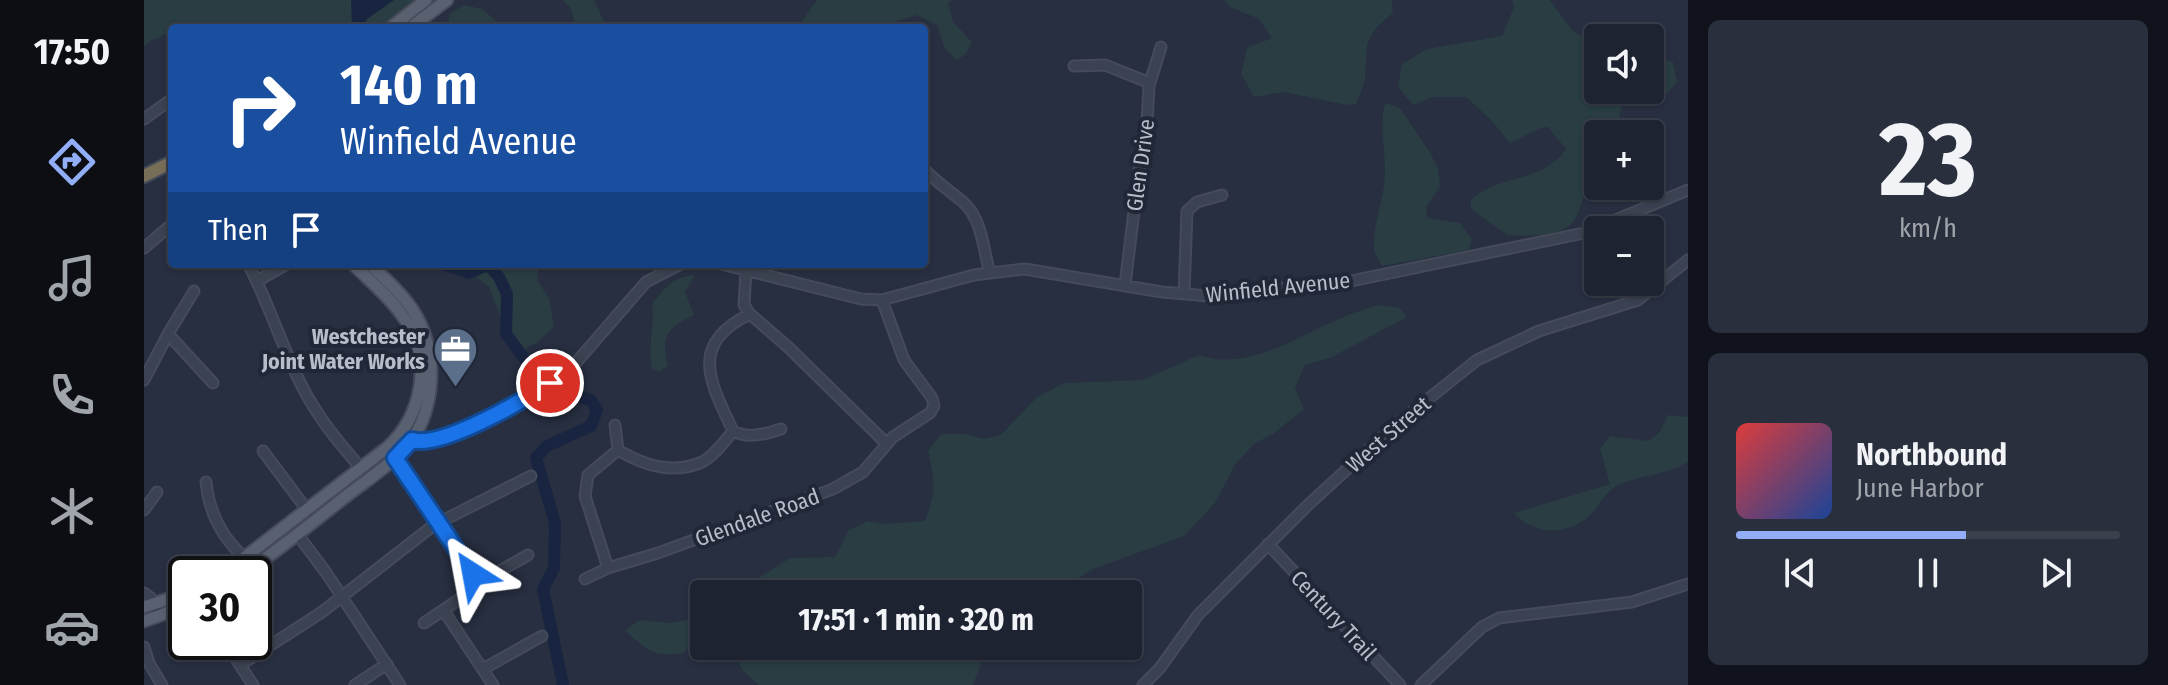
<!DOCTYPE html>
<meta charset="utf-8">
<style>
:root{--surface:#1d2331;--page:#2a2f3d;--text:#f1f3f6;--muted:#a0a4ab;--line:#3b404d;--accent:#91aef7}
body{margin:0;font-family:"Fira Sans Condensed",sans-serif;background:var(--page);color:var(--text);height:100vh;display:flex;flex-direction:column;font-size:30px;white-space:nowrap}
*{box-sizing:border-box;margin:0}
p{font-size:26px;color:var(--muted)}
.icon{flex:none;width:44px;height:44px;fill:none;stroke:currentColor;stroke-width:2;stroke-linecap:round;stroke-linejoin:round}
.map{position:relative;flex:1;overflow:hidden}
.side{display:flex;flex-direction:column;gap:20px;padding:20px;background:#10131b;width:480px}
.side>*{flex:none}
.guide{position:absolute;left:24px;top:24px;width:760px;height:244px;border-radius:8px;box-shadow:0 2px 6px #0004,0 0 0 2px var(--line);background:#1a4fa0;color:#fff;overflow:hidden}
.tools{position:absolute;left:1440px;top:24px;display:grid;gap:16px}
.tools a{display:grid;place-items:center;width:80px;height:80px;border-radius:8px;background:var(--surface);box-shadow:0 2px 6px #0004,0 0 0 2px var(--line);font-size:40px}
.speed{position:absolute;left:24px;top:556px;display:flex;gap:16px;font-size:40px;font-weight:700;text-align:center}
.speed>*{display:grid;place-content:center;width:104px;height:104px;border-radius:50%;background:var(--surface);box-shadow:0 2px 6px #0004,0 0 0 2px var(--line);line-height:1}
.speed .limit{border:4px solid #111;border-radius:12px;background:#fff;color:#111}
.pin{position:absolute;display:grid;place-items:center;width:68px;height:68px;color:#fff;margin:-34px;border:4px solid #fff;border-radius:50%;box-shadow:0 2px 8px #0007}
.me{position:absolute;width:88px;margin:-44px;rotate:326deg;stroke-linejoin:round;filter:drop-shadow(0 0 6px #0008)}
.turn{display:flex;align-items:center;gap:28px;height:168px;padding:0 40px;font-size:36px}
.turn .icon{width:104px;height:104px;stroke-width:2.5}
.turn b{display:block;font-size:56px;line-height:68px}
.then{display:flex;align-items:center;height:76px;padding:0 40px;background:#0003;gap:16px;font-size:30px}
.side .card{flex:1;display:flex;flex-direction:column;justify-content:center;gap:12px;min-width:0;padding:0 28px;border-radius:12px;background:var(--page)}
.side .dial{align-items:center;gap:0}
.dial b{font-size:104px;line-height:1}
.song{display:flex;align-items:center;gap:24px}
.cover{width:96px;height:96px;border-radius:12px;background:linear-gradient(135deg,hsl(0 70% 55%),hsl(220 70% 35%))}
.played{height:8px;border-radius:4px;background:linear-gradient(90deg,var(--accent) 60%,var(--line) 60%)}
.keys{display:flex;justify-content:space-around;direction:ltr}
.trip{position:absolute;left:546px;top:580px;width:452px;height:80px;border-radius:8px;background:var(--surface);box-shadow:0 2px 6px #0004,0 0 0 2px var(--line);font-weight:700;line-height:80px;text-align:center}
main{display:flex;flex:1;min-height:0}
.menu{display:flex;flex-direction:column;width:144px;justify-content:space-around;align-items:center;background:#0c0e14;color:var(--muted)}
.menu .icon{width:56px;height:56px}
.menu .current{color:var(--accent)}
.menu b{font-size:36px;color:var(--text)}
.map>svg:first-child{display:block}
</style>
<main>
<nav class="menu">
<b>17:50</b>
<svg class="icon current" aria-label="directions" viewBox="0 0 24 24"><path d="M12 3l9 9-9 9-9-9zM9 14v-3h6M13 9l2 2-2 2"/></svg>
<svg class="icon" aria-label="music" viewBox="0 0 24 24"><path d="M9 18V5l10-2v13"/><circle cx="6" cy="18" r="3"/><circle cx="16" cy="16" r="3"/></svg>
<svg class="icon" aria-label="phone" viewBox="0 0 24 24"><path d="M5 4h4l2 5-3 2q2 4 5 5l2-3 5 2v4C11 20 4 13 5 4z"/></svg>
<svg class="icon" aria-label="climate" viewBox="0 0 24 24"><path d="M12 3v18M4 7l16 10M4 17L20 7"/></svg>
<svg class="icon" aria-label="car" viewBox="0 0 24 24"><path d="M5 17H2v-5l4-1 3-4h7l3 4 3 1v5h-3M9 17h6M6 11h13"/><circle cx="7" cy="17" r="2"/><circle cx="17" cy="17" r="2"/></svg>
</nav>
<div class="map">
<svg width="1544" height="685" viewBox="0 0 1544 685">
<rect width="100%" height="100%" fill="#272f41"/>
<path fill="#293d42" d="M0 0H273L234 28 52 26 28 28V32L8 40 0 46Z
M419 0H450L463 28H432L427 9Z
M673 0H808L804 3 809 22 828 42 822 54 813 60 801 49 793 25 773 15 744 24 742 28H653Z
M1080 0H1248L1249 13C1216 39 1225 44 1221 80 1219 88 1215 96 1212 104L1202 105 1140 92 1110 97 1097 74 1103 48 1128 38 1115 19 1086 7Z
M1368 0H1406L1427 29 1454 47V90H1506V54L1529 62 1533 82 1521 96 1479 102 1472 129 1477 134H1454V182C1438 189 1439 206 1431 219 1421 238 1382 236 1363 235L1327 209V200C1356 173 1398 184 1422 149L1404 127 1397 128 1366 143 1348 121 1322 97H1289L1269 105 1254 87 1258 64 1283 49 1358 36 1370 7Z
M320 5 338 9 361 28H304L305 14Z
M1241 103 1256 108 1285 151 1294 168 1296 186 1282 208 1283 218 1316 223 1328 239 1325 250 1238 266C1235 260 1231 255 1230 249 1229 227 1237 206 1240 185 1244 158 1234 129 1241 103Z
M316 264H395L393 280 405 298 410 326 394 342 383 347 382 366 374 361 345 287Z
M551 275 541 292 550 315C523 328 516 336 524 366L515 372 508 368C503 352 511 324 508 304 520 288 530 276 551 275Z
M1234 305 1256 308 1263 317 1186 358 1161 365 1151 388 1160 409 1129 434 1110 444 1091 465 1071 503 1040 536 949 569 910 594H573L592 592 646 558 691 557 705 530 724 521 740 524 781 521C792 492 791 482 784 451L797 434H821L840 439 857 435 892 398 920 383 999 380 1055 355C1105 373 1159 333 1204 315 1214 311 1224 308 1234 305Z
M1524 415 1544 417V461C1525 476 1495 474 1473 486 1459 493 1455 508 1443 518 1419 536 1390 535 1370 513L1466 484 1456 449 1466 436 1505 441 1515 433Z
M560 617V641L551 639 540 653C510 658 502 650 481 630L496 620 526 623Z
M581 646H848L841 653 829 685H615L599 671 586 647Z"/>
<path fill="#192540" d="M207 0H250L222 20 220 28H208Z"/>
<g fill="none" stroke-linecap="round" stroke-linejoin="round">
<path stroke="#192540" stroke-width="12" d="M300 264 325 273 344 265 355 277 363 294 362 334 380 358 406 377 421 392 447 400 453 410 447 426 403 446 392 458 411 523 410 568 399 589 419 685"/>
<defs>
<path id="minor" d="M930 66 961 65 1006 83
M0 119 28 99
M780 169C792 182 806 191 819 202 839 220 839 250 846 273
M0 248 28 224
M104 264C130 312 144 370 175 415 187 434 203 451 217 469
M577 264 717 299 738 300 830 275 881 269 1018 292 1065 296 1207 281 1440 233 1544 190
M602 270 600 305 606 314 644 347 743 444
M113 281 143 264
M981 285 998 146 1003 124 1005 86 1017 47
M1040 294 1043 211 1053 202 1078 195
M24 334 69 383
M415 378 424 372 502 282 537 264
M0 380 24 334 50 291
M471 425 474 450
M589 431C604 439 622 434 637 429
M264 437C289 454 382 399 406 383
M119 451 163 510
M248 454 329 574 333 584
M62 482C65 513 79 539 102 559
M0 510 13 492
M154 535 183 574 256 685
M1124 544 1256 685
M464 568 441 496 444 475 474 450C499 465 529 475 558 462 570 456 581 441 589 431 566 382 544 344 606 314
M441 579 464 568 514 553 689 489 719 472 749 437 786 413 790 406 788 398 760 360 738 300
M0 593 7 598 12 609
M300 611 349 685
M280 623 326 592 333 584 384 555
M81 642 109 685
M0 647 5 663 18 685
M96 665 178 612 290 525 387 476
M339 669 398 636
M211 685 243 664
M999 685 1016 668 1054 615 1165 504 1248 428 1333 360 1395 331 1494 300 1544 260
M1277 685 1338 627 1355 618 1488 602 1544 584"/>
<path id="major" d="M246 28 282 0
M266 28 303 0
M79 574 244 447C279 414 289 359 260 318 247 298 226 281 209 264
M99 574C135 550 168 523 201 497 220 482 242 468 259 451 293 415 296 350 268 309 257 292 240 278 226 264
M0 607 42 593
M0 621 42 606"/>
<path id="highway" d="M0 176 28 162"/>
</defs>
<use href="#minor" stroke="#454b5a" stroke-width="13"/>
<use href="#major" stroke="#454b5a" stroke-width="15"/>
<use href="#highway" stroke="#434a59" stroke-width="16"/>
<use href="#minor" stroke="#3b4251" stroke-width="9"/>
<use href="#major" stroke="#596171" stroke-width="11"/>
<use href="#highway" stroke="#776e58" stroke-width="12"/>
</g>
<g fill="none" stroke-linecap="round" stroke-linejoin="round">
<defs>
<path id="route" d="M329 574 251 458 268 440C297 449 380 400 406 383"/>
</defs>
<use href="#route" stroke="#114b97" stroke-width="20"/>
<use href="#route" stroke="#1a73e8" stroke-width="14"/>
</g>
<defs>
<symbol id="office-pin" viewBox="-11 -11 22 30"><path d="M0 17L-7.5 6A9.5 9.5 0 1 1 7.5 6Z" fill="#5c6f8a" stroke="#202737"/><path d="M-6-3h4V-5.5h4V-3h4V5H-6ZM-1-4.5V-3h2v-1.5ZM-6 0V1H6V0Z" fill="#fff"/></symbol>
</defs>
<g fill-rule="evenodd">
<use href="#office-pin" x="286" y="324" width="51" height="69"/>
</g>
<g text-anchor="middle" stroke-width="8" stroke-linejoin="round" paint-order="stroke">
<g font-size="22" fill="#b8bdcb" stroke="#202737">
<text transform="translate(996 165) rotate(-82)" y="8">Glen Drive</text>
<text transform="translate(1134 287) rotate(-6)" y="8">Winfield Avenue</text>
<text transform="translate(1244 434) rotate(-41)" y="8">West Street</text>
<text transform="translate(613 517) rotate(-20)" y="8">Glendale Road</text>
<text transform="translate(1190 615) rotate(47)" y="8">Century Trail</text>
</g>
<g font-size="22" font-weight="bold" fill="#b8bdcb" stroke="#202737" text-anchor="end">
<text x="281" y="344">Westchester<tspan x="281" dy="25">Joint Water Works</tspan></text>
</g>
</g>
</svg>
<div class="tools">
<a><svg class="icon" aria-label="sound" viewBox="0 0 24 24"><path d="M4 9h4l5-4v14l-5-4H4zM17 9q2 3 0 6"/></svg></a>
<a>+</a>
<a>−</a>
</div>
<div class="speed"><div class="limit">30</div></div>
<div class="pin" style="left:406px;top:383px;background:#d93025"><svg class="icon" aria-label="arrive" viewBox="0 0 24 24"><path d="M6 21V4h12l-3 4 3 4H6"/></svg></div>
<svg class="me" style="left:329px;top:574px" viewBox="-20 -20 40 40"><path d="M0-17L14 15 0 8-14 15z" fill="#1a73e8" stroke="#fff" stroke-width="4"/></svg>
<div class="trip">17:51 · 1 min · 320 m</div>
<div class="guide">
<div class="turn"><svg class="icon" aria-label="right" viewBox="0 0 24 24"><path d="M7 20v-9h11M14 6l5 5-5 5"/></svg><div><b>140 m</b>Winfield Avenue</div></div>
<div class="then">Then<svg class="icon" aria-label="arrive" viewBox="0 0 24 24"><path d="M6 21V4h12l-3 4 3 4H6"/></svg></div>
</div>
</div>
<section class="side">
<div class="card dial"><b>23</b><p>km/h</p></div>
<div class="card">
<div class="song"><i class="cover"></i><div><b>Northbound</b><p>June Harbor</p></div></div>
<div class="played"></div>
<div class="keys"><svg class="icon" aria-label="previous" viewBox="0 0 24 24"><path d="M18 5L8 12l10 7zM5 5v14"/></svg><svg class="icon" aria-label="pause" viewBox="0 0 24 24"><path d="M8 5v14M16 5v14"/></svg><svg class="icon" aria-label="next" viewBox="0 0 24 24"><path d="M6 5l10 7-10 7zM19 5v14"/></svg></div>
</div>
</section>
</main>
